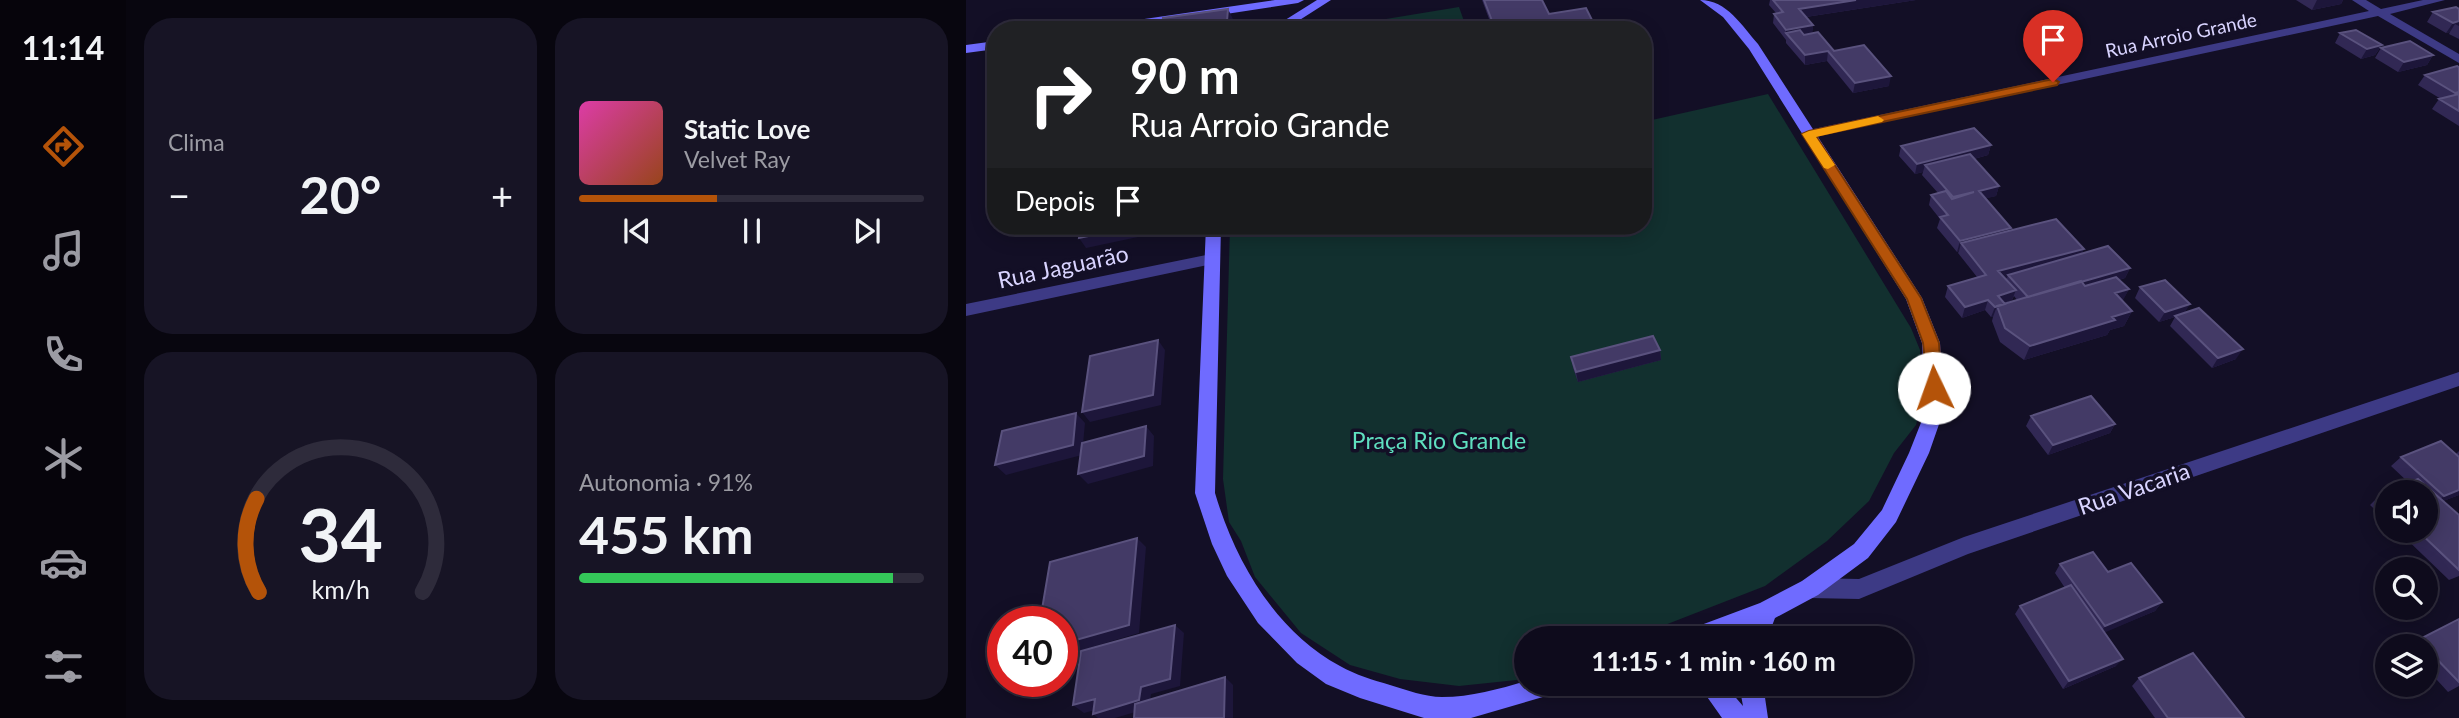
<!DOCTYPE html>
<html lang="pt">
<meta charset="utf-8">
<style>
:root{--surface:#0e0b1c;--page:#171425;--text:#f1f3f6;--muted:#9b9ba3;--line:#2e2b3b;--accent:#b45309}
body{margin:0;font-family:Lato,sans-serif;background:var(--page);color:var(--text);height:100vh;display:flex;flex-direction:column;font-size:26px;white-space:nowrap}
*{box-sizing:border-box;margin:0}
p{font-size:23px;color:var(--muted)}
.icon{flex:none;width:38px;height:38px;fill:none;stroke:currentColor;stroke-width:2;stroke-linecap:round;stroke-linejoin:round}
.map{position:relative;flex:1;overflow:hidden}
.details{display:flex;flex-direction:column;gap:18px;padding:18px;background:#08060f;width:840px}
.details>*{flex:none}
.guide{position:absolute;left:21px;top:21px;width:665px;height:214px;border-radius:28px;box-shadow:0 4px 18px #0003,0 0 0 2px var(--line);background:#202124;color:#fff;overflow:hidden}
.buttons{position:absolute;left:1409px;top:480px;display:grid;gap:14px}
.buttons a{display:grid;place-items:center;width:63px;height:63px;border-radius:50%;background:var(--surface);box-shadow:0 4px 18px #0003,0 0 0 2px var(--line);font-size:35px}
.speed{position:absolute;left:21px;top:606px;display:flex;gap:14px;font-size:35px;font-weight:700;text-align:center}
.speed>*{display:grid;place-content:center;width:91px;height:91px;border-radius:50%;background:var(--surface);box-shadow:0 4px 18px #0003,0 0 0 2px var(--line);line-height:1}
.speed .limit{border:10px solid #d22;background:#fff;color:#111}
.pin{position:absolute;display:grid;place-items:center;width:60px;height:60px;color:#fff;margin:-72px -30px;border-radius:50% 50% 50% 0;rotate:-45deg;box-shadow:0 0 7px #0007}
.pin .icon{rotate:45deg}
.me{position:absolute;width:77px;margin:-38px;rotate:357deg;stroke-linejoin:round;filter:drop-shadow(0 0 5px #0008)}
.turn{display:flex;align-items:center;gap:24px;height:147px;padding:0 28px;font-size:32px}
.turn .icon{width:91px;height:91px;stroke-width:2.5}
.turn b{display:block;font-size:49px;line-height:60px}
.then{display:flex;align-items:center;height:66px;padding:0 28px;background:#0003;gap:14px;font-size:26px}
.big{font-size:52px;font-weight:700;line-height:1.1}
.details .card{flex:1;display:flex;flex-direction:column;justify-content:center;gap:10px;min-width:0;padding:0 24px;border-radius:28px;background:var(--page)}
.details .dial{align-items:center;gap:0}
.dial svg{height:182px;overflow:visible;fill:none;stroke:var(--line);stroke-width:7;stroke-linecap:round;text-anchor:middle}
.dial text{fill:var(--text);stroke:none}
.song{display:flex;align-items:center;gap:21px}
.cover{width:84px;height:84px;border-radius:10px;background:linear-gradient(135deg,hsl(320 70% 55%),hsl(20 70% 35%))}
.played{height:7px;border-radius:4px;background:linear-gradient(90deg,var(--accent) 40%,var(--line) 40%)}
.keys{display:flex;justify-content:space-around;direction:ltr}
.heat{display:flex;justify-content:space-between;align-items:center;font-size:38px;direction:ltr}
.charge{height:10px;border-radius:5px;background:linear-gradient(90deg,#34c759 91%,var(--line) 0)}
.details .tiles{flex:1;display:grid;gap:18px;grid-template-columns:repeat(2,1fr)}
.trip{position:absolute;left:548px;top:626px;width:399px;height:70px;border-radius:35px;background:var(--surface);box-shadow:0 4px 18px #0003,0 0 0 2px var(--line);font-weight:700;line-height:70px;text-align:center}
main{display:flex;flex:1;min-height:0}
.menu{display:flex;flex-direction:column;width:126px;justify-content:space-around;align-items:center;background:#06040b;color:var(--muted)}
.menu .icon{width:49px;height:49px}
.menu .current{color:var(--accent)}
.menu b{font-size:32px;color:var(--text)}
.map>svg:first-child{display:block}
</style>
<main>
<nav class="menu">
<b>11:14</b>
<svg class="icon current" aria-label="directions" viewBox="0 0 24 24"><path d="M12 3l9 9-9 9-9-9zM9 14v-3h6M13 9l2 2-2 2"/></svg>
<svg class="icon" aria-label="music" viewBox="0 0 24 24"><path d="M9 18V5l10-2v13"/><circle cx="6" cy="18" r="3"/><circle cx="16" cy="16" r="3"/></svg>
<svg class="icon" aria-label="phone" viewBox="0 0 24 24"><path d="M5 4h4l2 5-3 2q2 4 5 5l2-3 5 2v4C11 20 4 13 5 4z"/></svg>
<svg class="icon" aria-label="climate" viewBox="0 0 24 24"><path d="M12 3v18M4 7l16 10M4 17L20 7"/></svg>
<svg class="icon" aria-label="car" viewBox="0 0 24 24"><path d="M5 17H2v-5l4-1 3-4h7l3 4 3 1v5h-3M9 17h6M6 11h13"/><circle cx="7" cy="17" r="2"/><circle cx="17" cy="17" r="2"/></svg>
<svg class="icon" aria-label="filters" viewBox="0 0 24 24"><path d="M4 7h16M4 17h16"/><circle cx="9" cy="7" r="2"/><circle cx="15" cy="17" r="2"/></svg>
</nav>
<section class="details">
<div class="tiles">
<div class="card"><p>Clima</p>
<div class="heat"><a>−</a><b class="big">20°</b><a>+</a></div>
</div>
<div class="card">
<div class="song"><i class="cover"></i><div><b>Static Love</b><p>Velvet Ray</p></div></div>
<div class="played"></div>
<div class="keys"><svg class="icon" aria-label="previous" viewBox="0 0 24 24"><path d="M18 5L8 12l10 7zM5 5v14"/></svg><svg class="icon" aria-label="pause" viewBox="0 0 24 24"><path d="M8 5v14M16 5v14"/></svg><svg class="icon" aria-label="next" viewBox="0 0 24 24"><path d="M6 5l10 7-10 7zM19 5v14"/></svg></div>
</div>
<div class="card dial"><svg viewBox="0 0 100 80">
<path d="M14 69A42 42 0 1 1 86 69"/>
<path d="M14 69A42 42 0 0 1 13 28" stroke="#b45309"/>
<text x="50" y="56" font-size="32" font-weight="700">34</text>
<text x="50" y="72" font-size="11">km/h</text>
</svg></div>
<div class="card"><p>Autonomia · 91%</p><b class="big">455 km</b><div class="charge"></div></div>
</div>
</section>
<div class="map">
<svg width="1493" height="718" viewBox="0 0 1493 718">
<rect width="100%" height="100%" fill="#130f26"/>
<path fill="#12302f" d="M493 7 499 24 465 30H422L420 19Z
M802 94 945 328 954 350 955 374 954 409 950 425 928 453 903 501 861 541 799 586 663 639H560V679L493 686 434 679 384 665 335 633 289 577 275 541 263 522 257 479 264 226H677V122Z"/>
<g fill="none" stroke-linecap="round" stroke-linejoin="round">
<path fill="#3d3a85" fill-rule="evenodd" d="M1386 0H1400L1415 9 1457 0H1479L1424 14 1493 54V63L1412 16 843 138 836 134 843 130 1403 11Z
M245 254 251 255 253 259 251 263 0 316V304Z
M1493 372V386L1002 554 893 599 844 598 836 595 833 588 836 581 844 578 893 579 998 537Z"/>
<path fill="#6f6bff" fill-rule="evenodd" d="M309 0H338L332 3 155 30H124L130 26Z
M351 0H365L318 30H303Z
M734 0C761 0 776 26 792 44L956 298 974 343 978 410 963 453 930 522 902 558 852 595 809 618 801 639H779L783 628 756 639H716L719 631 794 603 836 581 888 544 916 510 943 453 960 410 956 343 940 299 783 49 757 17Z
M30 41V49L0 53V45Z
M240 226H255L249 493C269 561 310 632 374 666 390 675 407 680 424 685 441 690 459 697 476 697 505 697 533 689 560 681V684H597L594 692 505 718H458L394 698 360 684 331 663 292 623 261 576 246 544 229 493Z
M732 684H758L777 706 773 684H797L802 718H756Z"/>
</g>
<path fill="#312854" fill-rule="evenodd" d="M516 0H576L583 14 526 27Z
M804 0H950L840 17 847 25 846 33 868 51 923 86 887 93 861 61 839 65 820 43V40L807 23 808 14 810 13 803 5Z
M1330 0H1377L1375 4 1346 10Z
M1493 9V39L1483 34 1484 32 1480 33 1461 22 1467 12Z
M1374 33 1416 45 1409 55 1395 59 1369 43Z
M1415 48 1467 55 1461 65 1432 72 1409 58Z
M1493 67V126L1466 109 1473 99H1475L1452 85 1459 75Z
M1025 145 1022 155 1008 159 1033 186 1030 196 1020 198 1044 230 1164 268 1159 278 1153 280 1163 289 1156 301 1166 311 1158 326 1144 330 1141 335 1058 360 1034 342 1026 321 1027 317H1025L1019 310 996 318 979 297 982 286 1011 277 992 253 993 251 991 252 971 228 974 219 963 205 965 195 972 193 956 175 957 172 949 174 933 156 935 146ZM1048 296 1051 300 1039 304 1038 303 1046 300Z
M1174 287 1219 312 1270 359 1246 368 1204 326 1209 317 1193 322 1169 298Z
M694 350 695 360 612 382 607 368 605 357Z
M1065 416 1149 424 1144 433 1082 455 1060 426Z
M1493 451V495L1477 501 1493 515V576L1483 580 1431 530H1460L1443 483 1425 466 1435 457 1490 454Z
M1421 492V521L1404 505 1414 495Z
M1094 564 1142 572 1196 602 1189 611 1138 632 1150 666 1097 689 1049 614 1054 606 1099 588 1089 573Z
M1493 619V686L1482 692 1460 668V646H1444L1452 640Z
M1173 678 1278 718H1189L1166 686Z"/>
<path fill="#1d163a" d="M890 0H950L833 18V9Z
M1351 0H1377L1375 4 1346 10Z
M262 9 267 19 266 30H201Z
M1493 21V26L1489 24 1484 32 1480 33 1487 23Z
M847 25 846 35 820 33V40V30Z
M1416 45 1409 55 1395 59 1401 49Z
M862 51 861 61 839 65V55Z
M1467 55 1461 65 1432 72 1438 62Z
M925 76 923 86 887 93 889 83Z
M683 81 684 95 681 96V106L677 107V82Z
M1025 145 1022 155 964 171 959 165 957 172 949 174 951 164Z
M1033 186 1030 196 1010 201 1013 191Z
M166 226H173L172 237 120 248 113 238Z
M1045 228 1041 238 995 243 993 251 991 252 994 241Z
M1118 249 1114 259 1042 275 1041 278 1029 281 1032 271Z
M1164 268 1159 278 1058 308 1062 298Z
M1163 289 1155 304 1149 293Z
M1050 290 1046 300 1028 306 1032 296Z
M1022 300 1019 310 996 318 999 307Z
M1224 304 1218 314 1209 316V317L1193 322 1199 312Z
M1031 306 1027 317H1025L1029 307Z
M1166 311 1158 326 1144 330 1141 335 1058 360 1064 346Z
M192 340 199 350 195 405 124 422 116 412Z
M1277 349 1270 359 1246 368 1252 358Z
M694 350 695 360 612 382 610 372Z
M110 413 119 423 116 455 40 475 29 465Z
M1149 424 1144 433 1082 455 1087 445Z
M180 426 188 436 187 466 122 484 112 474Z
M1493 490V495L1467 505 1478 496Z
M171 538 180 547 173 633 96 656V644Z
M1196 602 1189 611 1133 635 1139 626Z
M209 625 218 633 214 686 185 694 183 708 149 718H132L127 714 175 687Z
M1157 659 1150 666 1097 689 1103 681Z
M259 677 267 685V718H258Z
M129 699 140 707 118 713 107 705Z"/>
<path fill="#433a66" stroke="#5a527e" stroke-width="2" d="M518 0H576L583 14 620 8 631 30H510L528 26Z
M807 0H890L833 9 847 25 820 30 808 14 817 12Z
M1490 7 1493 9V21L1487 23 1467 12Z
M262 9 261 21 195 30 197 18Z
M188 27V30H170Z
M834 30 838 35 852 32 868 51 898 45 925 76 889 83 862 51 839 55 820 33Z
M1390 30 1416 45 1401 49 1374 33Z
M1444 41 1467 55 1438 62 1415 48Z
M1491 66 1493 67V92L1489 93 1459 75Z
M677 72 683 81 677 82Z
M1493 94V111L1473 99Z
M1008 128 1025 145 951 164 935 146Z
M1004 154 1033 186 1013 191 1045 228 994 241 974 217 982 215 965 195 980 191 986 199 1008 192 987 197 959 165Z
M1090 219 1118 249 1032 271 1050 290 1032 296 1039 304 1029 307 1022 300 999 307 982 286 1020 275 995 243Z
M115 226H166L165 227 113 238Z
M1142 246 1164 268 1062 297 1042 275Z
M1150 277 1163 289 1149 293 1166 311 1146 317 1149 320 1064 346 1039 328 1031 306 1115 281 1119 286Z
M1199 280 1224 304 1199 312 1174 287Z
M1233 308 1277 349 1252 358 1209 316Z
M687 336 694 350 610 372 605 357Z
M192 340 187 395 116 412 124 356Z
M1125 396 1149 424 1087 445 1065 416Z
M110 413 107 445 29 465 36 431Z
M180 426 178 456 112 474 116 443Z
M1475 441 1493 457V490L1478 496 1435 457Z
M1452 479 1493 515V570L1451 530H1460V492H1422Z
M1421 492V502L1414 495Z
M171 538 163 625 96 644V621H74L84 562Z
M1127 552 1142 572 1165 563 1196 602 1139 626 1094 564Z
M1105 585 1157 659 1103 681 1054 606Z
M1493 619V682L1460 648V646H1458L1452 640Z
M209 625 204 679 175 687 173 700 127 714 129 699 107 705 115 651Z
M1227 653 1278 718H1202L1173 678Z
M259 677 258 718H168L169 704Z"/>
<path fill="#b45309" stroke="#753606" stroke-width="2" d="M1087 79 1093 82 1091 85 850 136 955 298 973 343 976 388 968 394 962 392 957 343 941 299 836 134 843 131Z"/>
<path fill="#f59e0b" d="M912 116 918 120 916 122 850 137 869 165 862 169 858 168 836 134 843 131Z"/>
<g text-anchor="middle" stroke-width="7" stroke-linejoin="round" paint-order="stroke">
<g font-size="19" fill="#d9d4ff" stroke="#130f26">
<text transform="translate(1215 35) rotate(-12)" y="7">Rua Arroio Grande</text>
</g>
<g font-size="23" fill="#d9d4ff" stroke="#130f26">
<text transform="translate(97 267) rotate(-12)" y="8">Rua Jaguarão</text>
<text transform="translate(1168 489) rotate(-19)" y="8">Rua Vacaria</text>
</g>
<g font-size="23" fill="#5fe0c0" stroke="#130f26">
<text x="473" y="449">Praça Rio Grande</text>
</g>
</g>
</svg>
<div class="buttons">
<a><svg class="icon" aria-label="sound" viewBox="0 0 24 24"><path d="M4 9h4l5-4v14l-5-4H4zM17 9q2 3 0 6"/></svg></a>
<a><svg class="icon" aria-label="search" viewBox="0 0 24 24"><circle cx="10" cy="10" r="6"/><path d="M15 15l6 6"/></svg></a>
<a><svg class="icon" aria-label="layers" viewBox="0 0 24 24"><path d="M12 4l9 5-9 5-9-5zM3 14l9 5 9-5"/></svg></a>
</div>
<div class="speed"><div class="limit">40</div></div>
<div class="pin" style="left:1087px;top:82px;background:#d93025"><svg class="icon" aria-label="arrive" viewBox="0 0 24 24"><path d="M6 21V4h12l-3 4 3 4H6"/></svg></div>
<svg class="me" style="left:968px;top:388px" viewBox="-20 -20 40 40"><circle r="19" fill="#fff"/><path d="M0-13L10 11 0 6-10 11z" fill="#b45309"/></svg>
<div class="trip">11:15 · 1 min · 160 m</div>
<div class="guide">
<div class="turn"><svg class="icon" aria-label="right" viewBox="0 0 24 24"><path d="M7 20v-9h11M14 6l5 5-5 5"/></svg><div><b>90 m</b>Rua Arroio Grande</div></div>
<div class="then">Depois<svg class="icon" aria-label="arrive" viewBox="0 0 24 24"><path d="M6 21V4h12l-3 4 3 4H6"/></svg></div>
</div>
</div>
</main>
